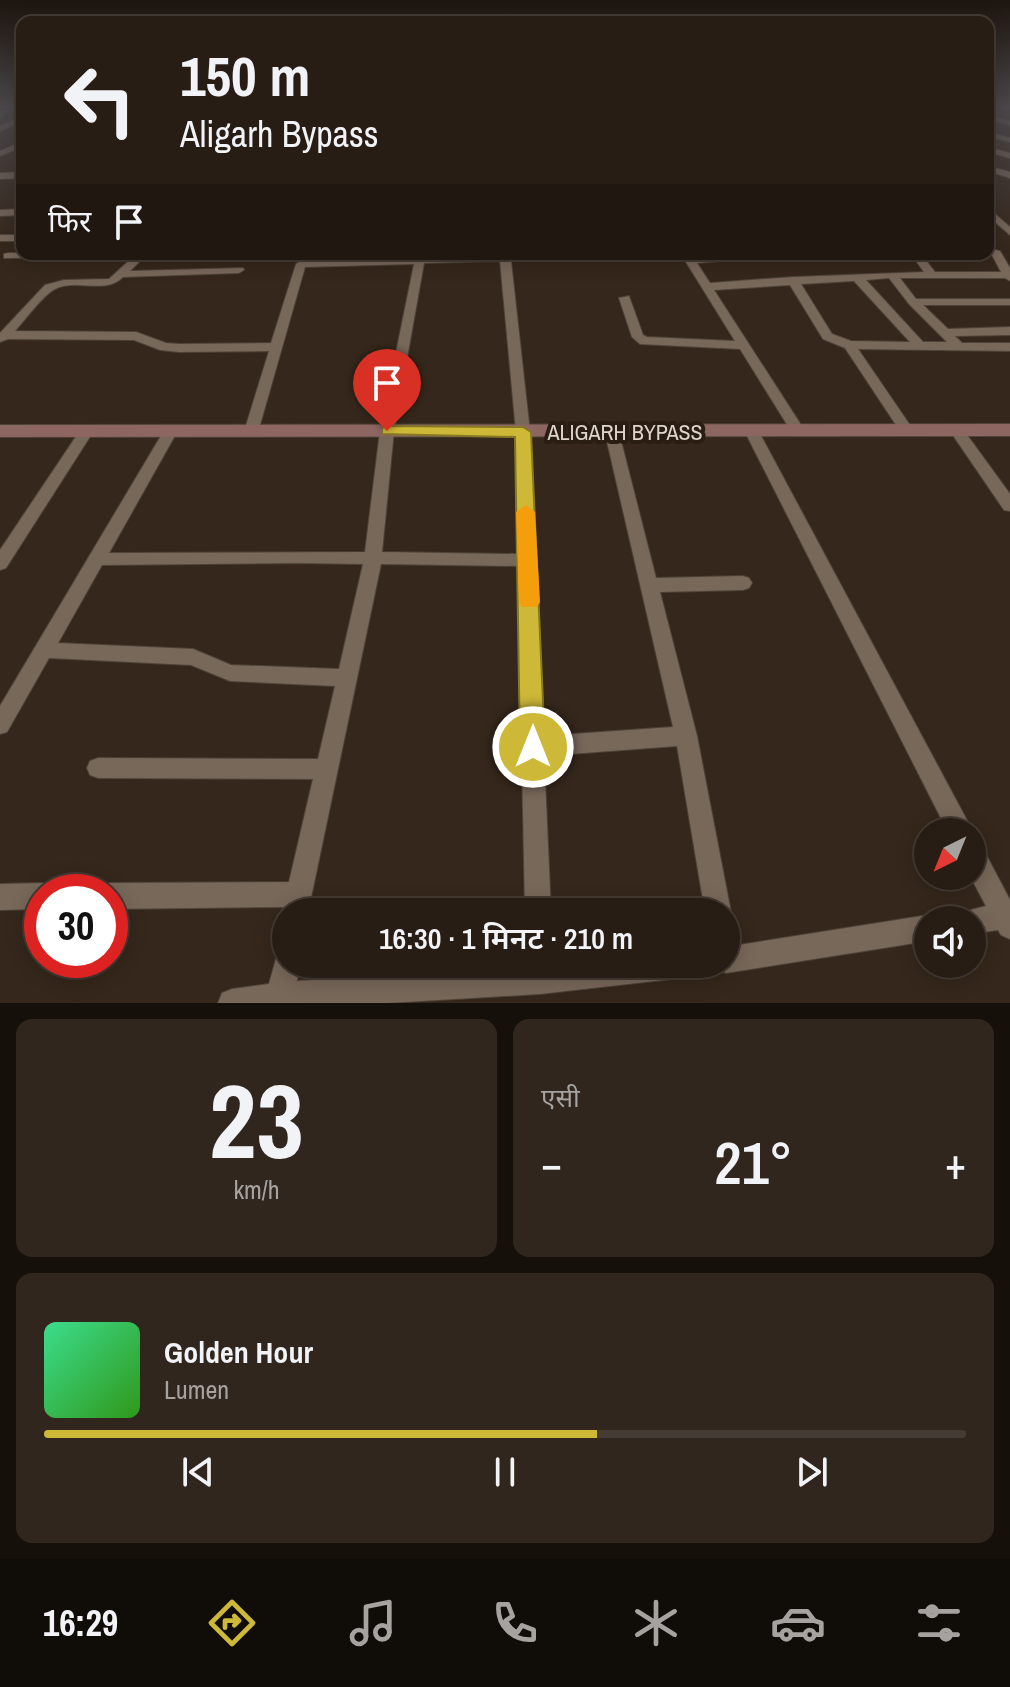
<!DOCTYPE html>
<html lang="hi">
<meta charset="utf-8">
<style>
:root{--surface:#281d14;--page:#30261d;--text:#f1f3f6;--muted:#a5a2a0;--line:#443b34;--accent:#ceb837}
body{margin:0;font-family:"Archivo Narrow","Noto Sans Devanagari",sans-serif;background:var(--page);color:var(--text);height:100vh;display:flex;flex-direction:column;font-size:30px;white-space:nowrap}
*{box-sizing:border-box;margin:0}
p{font-size:26px;color:var(--muted)}
.icon{flex:none;width:44px;height:44px;fill:none;stroke:currentColor;stroke-width:2;stroke-linecap:round;stroke-linejoin:round}
.map{position:relative;height:1003px;overflow:hidden}
.side{display:flex;flex-direction:column;gap:16px;padding:16px;background:#16100b;flex:1}
.side>*{flex:none}
.top-card{position:absolute;left:16px;top:16px;width:978px;height:244px;border-radius:16px;box-shadow:0 4px 20px #0003,0 0 0 2px var(--line);background:#281d14;color:var(--text);overflow:hidden}
.needle{width:52px;rotate:223deg}
.tools{position:absolute;left:914px;top:818px;display:grid;gap:16px}
.tools a{display:grid;place-items:center;width:72px;height:72px;border-radius:50%;background:var(--surface);box-shadow:0 4px 20px #0003,0 0 0 2px var(--line);font-size:40px}
.speed{position:absolute;left:24px;top:874px;display:flex;gap:16px;font-size:40px;font-weight:700;text-align:center}
.speed>*{display:grid;place-content:center;width:104px;height:104px;border-radius:50%;background:var(--surface);box-shadow:0 4px 20px #0003,0 0 0 2px var(--line);line-height:1}
.speed .limit{border:12px solid #d22;background:#fff;color:#111}
.pin{position:absolute;display:grid;place-items:center;width:68px;height:68px;color:#fff;margin:-82px -34px;border-radius:50% 50% 50% 0;rotate:-45deg;box-shadow:0 0 8px #0007}
.pin .icon{rotate:45deg}
.me{position:absolute;width:88px;margin:-44px;rotate:0deg;stroke-linejoin:round;filter:drop-shadow(0 0 6px #0008)}
.turn{display:flex;align-items:center;gap:28px;height:168px;padding:0 32px;font-size:36px}
.turn .icon{width:104px;height:104px;stroke-width:2.5}
.turn b{display:block;font-size:56px;line-height:68px}
.then{display:flex;align-items:center;height:76px;padding:0 32px;background:#0003;gap:16px;font-size:30px}
.big{font-size:60px;font-weight:600;line-height:1.1}
.side .widget{flex:1;display:flex;flex-direction:column;justify-content:center;gap:12px;min-width:0;padding:0 28px;border-radius:16px;background:var(--page)}
.side .dial{align-items:center;gap:0}
.dial b{font-size:104px;line-height:1}
.song{display:flex;align-items:center;gap:24px}
.cover{width:96px;height:96px;border-radius:12px;background:linear-gradient(135deg,hsl(150 70% 55%),hsl(110 70% 35%))}
.played{height:8px;border-radius:4px;background:linear-gradient(90deg,var(--accent) 60%,var(--line) 60%)}
.keys{display:flex;justify-content:space-around;direction:ltr}
.heat{display:flex;justify-content:space-between;align-items:center;font-size:44px;direction:ltr}
.side .tiles{flex:1;display:grid;gap:16px;grid-template-columns:1fr 1fr}
.widget:last-child{grid-column:span 2}
.trip{position:absolute;left:272px;top:898px;width:468px;height:80px;border-radius:40px;background:var(--surface);box-shadow:0 4px 20px #0003,0 0 0 2px var(--line);font-weight:600;line-height:80px;text-align:center}
.dock{display:flex;height:128px;justify-content:space-around;align-items:center;background:#100c08;color:var(--muted)}
.dock .icon{width:56px;height:56px}
.dock .active{color:var(--accent)}
.dock b{font-size:36px;color:var(--text)}
.map>svg:first-child{display:block}
</style>
<div class="map">
<svg width="1010" height="1003" viewBox="0 0 1010 1003">
<rect width="100%" height="100%" fill="#35271b"/>
<g fill="none" stroke-linecap="round" stroke-linejoin="round">
<defs>
<path id="minor" d="M5 110 9 112 0 117V112Z
M988 115 1010 121V125L988 119Z
M22 116V121L0 131V126Z
M988 132 1010 138V142L988 136Z
M22 142V147L0 156V151Z
M988 147 1010 153V158L988 152Z
M988 166 1010 172V178L988 171Z
M22 172V178L0 179V173Z
M988 208 1010 227V235L988 216Z
M22 209V215L0 216V210Z
M0 235H22V241H0Z
M991 249 1000 251 1010 268V281L1005 278H900L916 299H1010V305H923L948 329 1010 327V335L955 336 962 343H1010V351L858 349 914 431 907 435 902 434 845 348 823 339 790 285 714 290 805 431 798 435 791 431 740 349 640 344 632 337 619 298 629 296 643 335 647 337 735 341 681 254H691L693 257 770 254 765 257 697 263 710 283 793 277 924 272 911 254H921L935 272H1001L990 251ZM889 278 909 304 947 342H923L866 280ZM854 281 910 342 851 341 832 334 801 284Z
M8 253 147 254 130 271 243 268 244 270 239 273 123 277C105 295 77 278 55 289 43 295 25 320 15 331L136 332 166 343 179 344 271 343 296 264 301 261 415 257 416 254H426V257L634 254 629 257 511 261 530 432 543 736 673 727 605 433 612 429 619 433 656 578 743 576 749 578 752 583 749 588 743 590 660 592 697 736 731 912 727 921 726 912H705L677 746 544 756 551 912H525L518 566 381 564 308 912H286V921L282 912 283 907 110 909V892H99L101 887 110 883 289 882 313 779 98 778 90 775 87 768 90 761 98 758 318 759 335 686 230 681 191 665 49 658 7 732 0 734V706L165 429 170 428 177 432 109 553 365 552 380 431 414 264 305 267 258 432 251 436 244 432 269 351 179 352 160 350 134 340 8 339 0 342V333L45 285 64 280 109 279 133 257 4 258V254ZM500 261 516 432 518 554 382 552 394 431 424 263ZM296 563 363 564 339 669 231 665 193 649 58 643 102 565Z
M957 427 962 428 1010 494V511L1004 510 950 431Z
M86 428 93 432 6 568 0 570V550L81 429Z
M752 428 759 432 969 824 973 832 972 834 948 832 745 432Z
M972 842 981 845 1010 900V939L1001 935 998 930 972 934V920H960L963 912 986 906 970 876Z
M42 883 51 887 53 892H42V909L0 910V884Z
M928 915 938 920H928V941L726 973 717 969 714 964H726V947Z
M286 951V964H299L297 981 563 964H703L699 973 690 977 540 994 388 1003H218L222 993 232 989 269 984 277 955Z"/>
<path id="secondary" d="M1010 424V436L0 437V425Z"/>
</defs>
<use href="#minor" stroke="#4e4339" stroke-width="2"/>
<use href="#secondary" stroke="#4e4339" stroke-width="2"/>
<use href="#minor" fill="#78685a" fill-rule="evenodd"/>
<use href="#secondary" fill="#8e6661" fill-rule="evenodd"/>
</g>
<linearGradient id="sky" x2="0" y2="1"><stop stop-color="#1d150f"/><stop offset="0.43" stop-color="#4b474a"/><stop offset="1" stop-color="#4b474a" stop-opacity="0"/></linearGradient>
<rect width="1010" height="248" fill="url(#sky)"/>
<path fill="#ceb837" stroke="#867824" stroke-width="2" d="M387 426 523 427 531 432 545 747 541 754 533 758 524 754 520 747 515 437 382 434V428Z"/>
<path fill="#f59e0b" d="M526 505 535 512 540 602 537 607H522L519 602 516 512Z"/>
<g text-anchor="middle" stroke-width="8" stroke-linejoin="round" paint-order="stroke">
<g font-size="22" fill="#ded5cd" stroke="#2a1d12">
<text x="625" y="440">ALIGARH BYPASS</text>
</g>
</g>
</svg>
<div class="tools">
<a><svg class="needle" viewBox="-14 -14 28 28"><path d="M0-13l5 13h-10z" fill="#e53935"/><path d="M0 13l5-13h-10z" fill="#a5a2a0"/></svg></a>
<a><svg class="icon" aria-label="sound" viewBox="0 0 24 24"><path d="M4 9h4l5-4v14l-5-4H4zM17 9q2 3 0 6"/></svg></a>
</div>
<div class="speed"><div class="limit">30</div></div>
<div class="pin" style="left:387px;top:431px;background:#d93025"><svg class="icon" aria-label="arrive" viewBox="0 0 24 24"><path d="M6 21V4h12l-3 4 3 4H6"/></svg></div>
<svg class="me" style="left:533px;top:747px" viewBox="-20 -20 40 40"><circle r="17" fill="#ceb837" stroke="#fff" stroke-width="3"/><path d="M0-11L8 9 0 5-8 9z" fill="#fff"/></svg>
<div class="trip">16:30 · 1 मिनट · 210 m</div>
<div class="top-card">
<div class="turn"><svg class="icon" aria-label="left" viewBox="0 0 24 24"><path d="M17 20v-9H6M10 6l-5 5 5 5"/></svg><div><b>150 m</b>Aligarh Bypass</div></div>
<div class="then">फिर<svg class="icon" aria-label="arrive" viewBox="0 0 24 24"><path d="M6 21V4h12l-3 4 3 4H6"/></svg></div>
</div>
</div>
<section class="side">
<div class="tiles">
<div class="widget dial"><b>23</b><p>km/h</p></div>
<div class="widget"><p>एसी</p>
<div class="heat"><a>−</a><b class="big">21°</b><a>+</a></div>
</div>
<div class="widget">
<div class="song"><i class="cover"></i><div><b>Golden Hour</b><p>Lumen</p></div></div>
<div class="played"></div>
<div class="keys"><svg class="icon" aria-label="previous" viewBox="0 0 24 24"><path d="M18 5L8 12l10 7zM5 5v14"/></svg><svg class="icon" aria-label="pause" viewBox="0 0 24 24"><path d="M8 5v14M16 5v14"/></svg><svg class="icon" aria-label="next" viewBox="0 0 24 24"><path d="M6 5l10 7-10 7zM19 5v14"/></svg></div>
</div>
</div>
</section>
<nav class="dock">
<b>16:29</b>
<svg class="icon active" aria-label="directions" viewBox="0 0 24 24"><path d="M12 3l9 9-9 9-9-9zM9 14v-3h6M13 9l2 2-2 2"/></svg>
<svg class="icon" aria-label="music" viewBox="0 0 24 24"><path d="M9 18V5l10-2v13"/><circle cx="6" cy="18" r="3"/><circle cx="16" cy="16" r="3"/></svg>
<svg class="icon" aria-label="phone" viewBox="0 0 24 24"><path d="M5 4h4l2 5-3 2q2 4 5 5l2-3 5 2v4C11 20 4 13 5 4z"/></svg>
<svg class="icon" aria-label="climate" viewBox="0 0 24 24"><path d="M12 3v18M4 7l16 10M4 17L20 7"/></svg>
<svg class="icon" aria-label="car" viewBox="0 0 24 24"><path d="M5 17H2v-5l4-1 3-4h7l3 4 3 1v5h-3M9 17h6M6 11h13"/><circle cx="7" cy="17" r="2"/><circle cx="17" cy="17" r="2"/></svg>
<svg class="icon" aria-label="filters" viewBox="0 0 24 24"><path d="M4 7h16M4 17h16"/><circle cx="9" cy="7" r="2"/><circle cx="15" cy="17" r="2"/></svg>
</nav>
